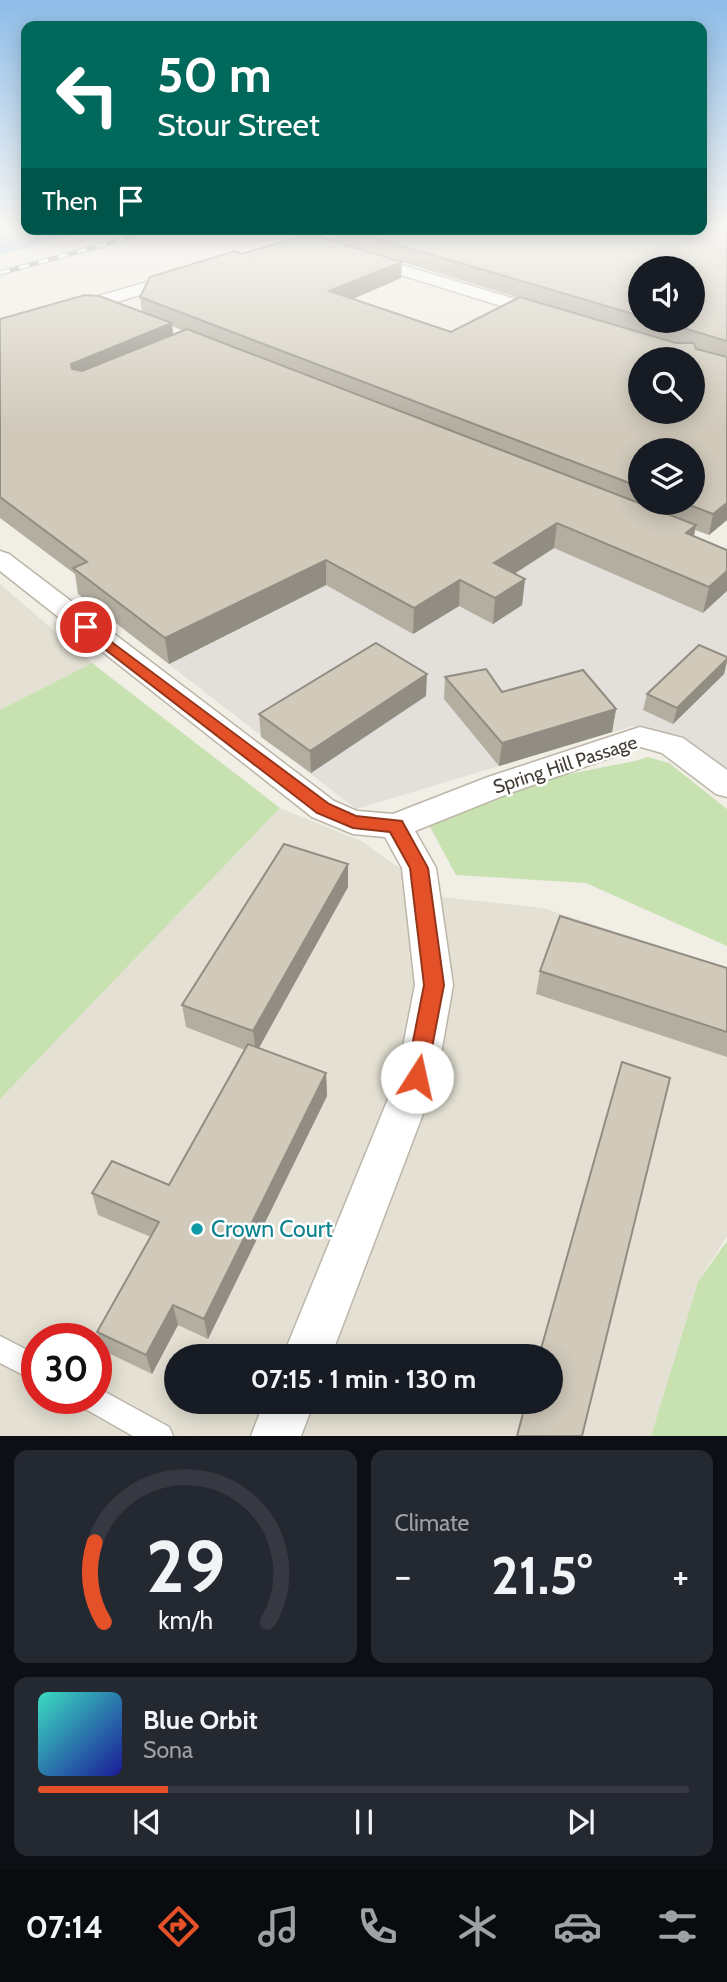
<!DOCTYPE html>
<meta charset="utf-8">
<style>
:root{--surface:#171b24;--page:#242831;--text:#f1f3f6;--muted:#9ea1a6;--line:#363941;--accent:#e45128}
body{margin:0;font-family:Cabin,sans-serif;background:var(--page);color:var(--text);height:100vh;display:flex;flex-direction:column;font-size:26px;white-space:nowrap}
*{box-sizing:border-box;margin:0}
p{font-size:23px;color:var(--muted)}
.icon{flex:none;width:38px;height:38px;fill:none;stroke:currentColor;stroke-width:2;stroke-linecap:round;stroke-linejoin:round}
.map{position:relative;height:1436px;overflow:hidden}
.side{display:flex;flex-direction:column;gap:14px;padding:14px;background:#0d0f14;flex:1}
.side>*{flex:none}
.hud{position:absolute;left:21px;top:21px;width:686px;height:214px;border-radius:14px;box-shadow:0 4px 18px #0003;background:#00695c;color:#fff;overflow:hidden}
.tools{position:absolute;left:628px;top:256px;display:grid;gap:14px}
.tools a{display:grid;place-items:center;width:77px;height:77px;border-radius:50%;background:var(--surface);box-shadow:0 4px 18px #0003;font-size:35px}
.speed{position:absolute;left:21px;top:1323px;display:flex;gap:14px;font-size:35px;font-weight:700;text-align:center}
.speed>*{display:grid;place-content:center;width:91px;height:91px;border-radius:50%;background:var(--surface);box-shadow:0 4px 18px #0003;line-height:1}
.speed .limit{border:10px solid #d22;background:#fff;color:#111}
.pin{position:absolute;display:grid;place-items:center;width:60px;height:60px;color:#fff;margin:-30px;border:4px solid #fff;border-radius:50%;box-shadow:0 2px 7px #0007}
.me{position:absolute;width:77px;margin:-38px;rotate:10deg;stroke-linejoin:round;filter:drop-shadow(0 0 5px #0008)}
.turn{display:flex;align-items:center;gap:24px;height:147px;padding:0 21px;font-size:32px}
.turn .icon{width:91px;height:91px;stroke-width:2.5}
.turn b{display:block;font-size:49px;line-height:60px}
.then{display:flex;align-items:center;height:66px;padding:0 21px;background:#0003;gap:14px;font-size:26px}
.big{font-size:52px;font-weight:800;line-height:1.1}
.side .tile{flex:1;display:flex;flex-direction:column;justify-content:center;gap:10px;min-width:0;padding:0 24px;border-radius:14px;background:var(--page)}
.side .dial{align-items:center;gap:0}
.dial svg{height:182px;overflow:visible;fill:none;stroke:var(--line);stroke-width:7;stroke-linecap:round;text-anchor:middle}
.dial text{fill:var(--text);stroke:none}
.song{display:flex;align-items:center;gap:21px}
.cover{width:84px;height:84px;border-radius:10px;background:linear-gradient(135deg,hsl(170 70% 55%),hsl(240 70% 35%))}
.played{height:7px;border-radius:4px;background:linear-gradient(90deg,var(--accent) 20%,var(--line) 20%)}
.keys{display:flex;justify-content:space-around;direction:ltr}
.heat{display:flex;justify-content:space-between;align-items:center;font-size:38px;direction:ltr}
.side .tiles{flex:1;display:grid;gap:14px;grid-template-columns:1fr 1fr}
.tile:last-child{grid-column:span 2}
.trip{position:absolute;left:164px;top:1344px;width:399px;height:70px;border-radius:35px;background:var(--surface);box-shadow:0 4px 18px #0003;font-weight:800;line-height:70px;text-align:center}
.tabs{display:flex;height:112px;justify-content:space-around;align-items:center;background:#090b0e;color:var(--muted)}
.tabs .icon{width:49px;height:49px}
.tabs .active{color:var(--accent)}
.tabs b{font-size:32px;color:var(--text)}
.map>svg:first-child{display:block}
</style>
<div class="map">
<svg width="727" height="1436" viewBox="0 0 727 1436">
<rect width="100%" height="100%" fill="#f0eee5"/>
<path fill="#e4e0d3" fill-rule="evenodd" d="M0 584 92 663 0 710Z
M280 808 361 841 441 897 543 908 727 968V1236L698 1282 651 1436H0V1099ZM37 1339H96V1398H37ZM177 1356H551V1402H177Z"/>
<path fill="#e3dfda" d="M140 331 727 566V772L680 741 633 726 356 809 78 594Z"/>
<path fill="#c8e1b1" d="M92 663 280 808 0 1099V710Z
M648 757 669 763 727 809V946L586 883 456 875 429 825 539 780 635 761Z
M727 1241V1436H651L698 1282Z"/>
<path fill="#a6c9e8" d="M29 229H97L0 255V237Z"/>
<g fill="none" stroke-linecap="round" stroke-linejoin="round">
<defs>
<path id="service" d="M322 229H334L305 242 298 240Z
M0 1336 37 1355V1382L0 1363Z
M96 1387 169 1427 173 1436H133L82 1407 78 1398H96Z"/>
<path id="minor" d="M362 253 555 311 558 315 555 319H543L356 261 354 258Z
M184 271 190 272 192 276 190 280 0 337V325Z
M0 551 9 554 334 801 357 811 393 814 488 777 640 727 683 738 727 770V797L716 794 662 753 641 747 510 793 415 831 436 868 453 985 437 1077 331 1356H283L397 1077 415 985 402 868 385 837 353 834 312 817 0 571Z
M264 1402H314L301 1436H251Z"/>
</defs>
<use href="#service" stroke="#bbb6a8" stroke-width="3"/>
<use href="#minor" stroke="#bbb6a8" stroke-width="3"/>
<use href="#service" fill="#fff" fill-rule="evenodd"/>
<use href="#minor" fill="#fff" fill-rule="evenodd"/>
<defs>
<path id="rail" d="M0 273 161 229"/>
</defs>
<use href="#rail" stroke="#949494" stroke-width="5"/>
<use href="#rail" stroke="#fff" stroke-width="3.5" stroke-dasharray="10" stroke-linecap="butt"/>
</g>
<path fill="#b4aea1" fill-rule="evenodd" d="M727 227V520L709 535 695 530 694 536 727 550 703 613 554 548 514 574 525 579 522 605 493 624 459 606 413 634 326 585 169 664 78 594 75 574 0 518V319L142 312 140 297 241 254 337 242V229H702ZM402 262 519 298 451 332 352 299 401 278ZM640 268 693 320H640ZM172 326 184 331 173 335ZM640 450 693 502H640Z
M727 657V663L724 674 673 724 643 710 647 694Z
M445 677 502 692 616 709 612 732 499 766 444 699Z
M426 696 311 773 261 737 259 714Z
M348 887 259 1048 326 1073 327 1096 208 1339 178 1325 152 1374 104 1351 97 1332 151 1237 98 1215 92 1193 169 1185 245 1050 186 1027 182 1005Z
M727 968V1057L536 994 540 971Z"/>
<path fill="#928d83" d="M402 262 401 278 330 309 329 291Z
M172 323 174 345 75 387 71 364Z
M727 503V520L709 535 713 514Z
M557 523 554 548 492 588 494 563Z
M696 525 691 550 686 533Z
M326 560V585L169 664 165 638Z
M727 571V591L703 613 709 587Z
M525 579 522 605 493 624 495 598Z
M460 580 459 606 413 634 414 608Z
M727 659 724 674 673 724 677 708Z
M427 674 426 696 311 773 310 751Z
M616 709 612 732 499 766 502 743Z
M348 864V887L256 1053 253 1031Z
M326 1073 327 1096 208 1339 204 1319Z
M173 1305 178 1325 152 1374 146 1355Z"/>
<path fill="#d1cabb" stroke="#928d83" stroke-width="2" fill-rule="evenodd" d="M702 227H727V341L656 320H693V268H640V316L345 229H702Z
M311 234 402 262 329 291 451 332 520 297 676 343H694L696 349 727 357V503L713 514 682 502H693V450H640V487L140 297 150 277 235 251 241 254ZM640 359H693V411H640Z
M85 295 99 296 172 323 71 364 72 369 82 371 187 329 696 525 686 533 727 550V571L709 587 557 523 494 563 525 579 495 598 460 580 414 608 326 560 165 638 73 568 87 562 0 497V319Z
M376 643 427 674 310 751 259 714Z
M699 645 727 657V659L677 708 647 694Z
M486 669 502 692 583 670 616 709 502 743 445 677Z
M284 844 348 864 253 1031 182 1005Z
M560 916 727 968V1032L540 971Z
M248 1044 326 1073 204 1319 173 1305 146 1355 97 1332 159 1222 92 1193 112 1161 169 1185Z
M622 1062 670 1078 582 1436H517L526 1402H551V1356H539Z"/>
<linearGradient id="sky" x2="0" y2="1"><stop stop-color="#8dbce8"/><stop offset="0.53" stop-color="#f8f7f3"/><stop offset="1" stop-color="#f8f7f3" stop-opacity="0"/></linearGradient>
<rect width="727" height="428" fill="url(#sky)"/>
<path fill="#e45128" stroke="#94351a" stroke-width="2" d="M86 623 329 804 356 816 402 821 428 868 444 985 425 1084 417 1086 409 1084 406 1077 424 985 410 868 390 832 353 828 317 813 80 630 78 627Z"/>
<circle fill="#0f9aa8" stroke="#fff" stroke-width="2.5" cx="197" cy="1229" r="7"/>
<g text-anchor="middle" stroke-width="5" stroke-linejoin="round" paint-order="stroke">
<g font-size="19" fill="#423e35" stroke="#fff">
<text transform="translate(565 764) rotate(-18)" y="7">Spring Hill Passage</text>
</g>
<g font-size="23" fill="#0d838f" stroke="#fff" text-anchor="start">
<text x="211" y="1237">Crown Court</text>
</g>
</g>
</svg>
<div class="tools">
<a><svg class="icon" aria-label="sound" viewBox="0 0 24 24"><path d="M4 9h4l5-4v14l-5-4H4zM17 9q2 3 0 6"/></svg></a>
<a><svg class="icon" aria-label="search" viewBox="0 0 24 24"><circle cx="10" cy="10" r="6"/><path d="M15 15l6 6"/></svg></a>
<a><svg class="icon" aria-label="layers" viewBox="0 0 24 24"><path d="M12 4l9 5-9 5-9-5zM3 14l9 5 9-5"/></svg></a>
</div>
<div class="speed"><div class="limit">30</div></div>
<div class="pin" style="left:86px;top:627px;background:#d93025"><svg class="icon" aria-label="arrive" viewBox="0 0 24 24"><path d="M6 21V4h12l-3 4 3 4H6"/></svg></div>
<svg class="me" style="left:417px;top:1077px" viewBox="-20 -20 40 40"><circle r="19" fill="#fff"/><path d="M0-13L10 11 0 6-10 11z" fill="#e45128"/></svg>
<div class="trip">07:15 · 1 min · 130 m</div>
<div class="hud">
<div class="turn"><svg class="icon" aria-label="left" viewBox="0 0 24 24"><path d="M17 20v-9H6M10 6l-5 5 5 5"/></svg><div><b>50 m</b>Stour Street</div></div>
<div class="then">Then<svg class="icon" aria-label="arrive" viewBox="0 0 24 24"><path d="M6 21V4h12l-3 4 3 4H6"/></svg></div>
</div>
</div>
<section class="side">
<div class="tiles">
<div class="tile dial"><svg viewBox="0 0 100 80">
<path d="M14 69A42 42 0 1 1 86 69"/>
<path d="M14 69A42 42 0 0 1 10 34" stroke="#e45128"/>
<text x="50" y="56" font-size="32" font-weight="700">29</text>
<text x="50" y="72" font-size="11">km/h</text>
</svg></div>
<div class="tile"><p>Climate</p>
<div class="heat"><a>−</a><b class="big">21.5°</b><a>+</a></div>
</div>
<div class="tile">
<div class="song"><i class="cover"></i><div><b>Blue Orbit</b><p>Sona</p></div></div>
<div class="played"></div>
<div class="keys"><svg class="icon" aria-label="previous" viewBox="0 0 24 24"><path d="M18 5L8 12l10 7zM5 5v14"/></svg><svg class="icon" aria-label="pause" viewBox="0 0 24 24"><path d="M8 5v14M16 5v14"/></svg><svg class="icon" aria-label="next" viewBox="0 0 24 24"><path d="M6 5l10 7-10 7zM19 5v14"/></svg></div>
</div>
</div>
</section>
<nav class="tabs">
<b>07:14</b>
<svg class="icon active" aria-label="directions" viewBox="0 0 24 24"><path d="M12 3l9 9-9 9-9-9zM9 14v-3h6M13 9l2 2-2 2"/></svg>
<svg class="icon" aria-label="music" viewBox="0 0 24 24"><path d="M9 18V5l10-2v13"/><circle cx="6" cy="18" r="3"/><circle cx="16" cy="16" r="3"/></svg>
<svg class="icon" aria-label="phone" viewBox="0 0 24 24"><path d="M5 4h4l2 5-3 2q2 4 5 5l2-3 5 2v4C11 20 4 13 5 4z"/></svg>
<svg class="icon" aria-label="climate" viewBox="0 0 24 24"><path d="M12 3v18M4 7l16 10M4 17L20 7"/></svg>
<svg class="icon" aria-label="car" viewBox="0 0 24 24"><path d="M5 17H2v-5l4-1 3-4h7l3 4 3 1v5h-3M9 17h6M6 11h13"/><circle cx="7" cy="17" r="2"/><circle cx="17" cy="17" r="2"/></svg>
<svg class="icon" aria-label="filters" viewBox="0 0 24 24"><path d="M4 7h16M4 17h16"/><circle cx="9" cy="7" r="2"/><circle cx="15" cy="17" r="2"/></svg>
</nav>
